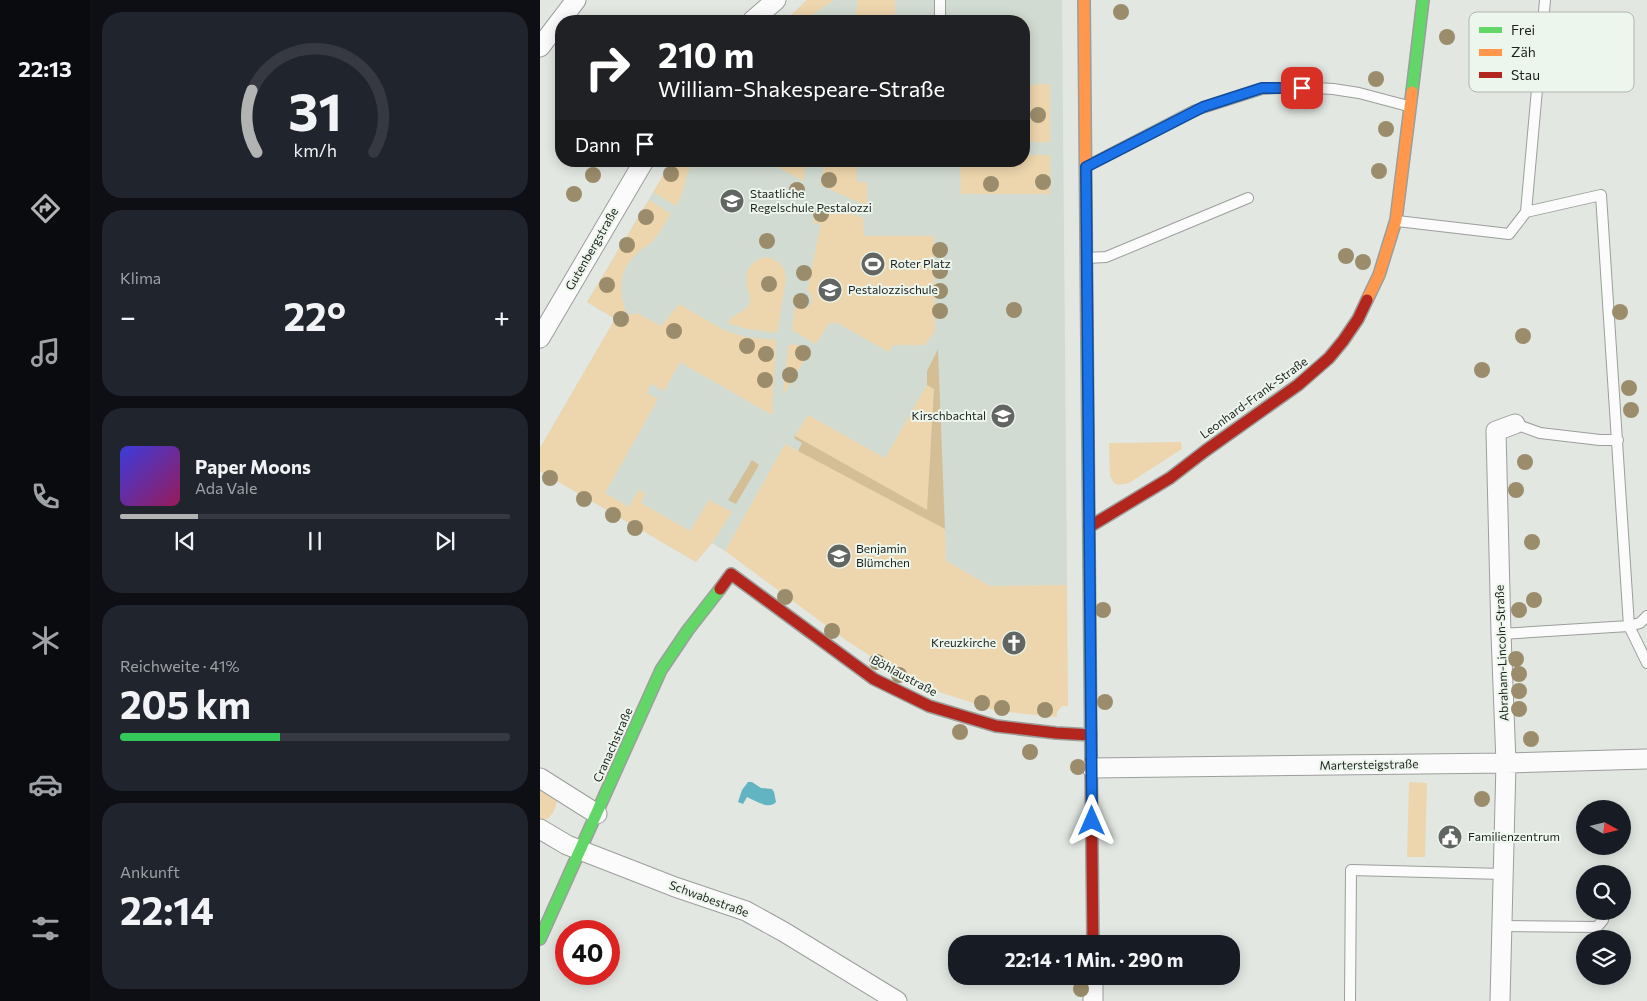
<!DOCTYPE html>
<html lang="de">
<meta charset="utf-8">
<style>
:root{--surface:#171b24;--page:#20242c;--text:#f1f3f6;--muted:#9ea1a6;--line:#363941;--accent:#b1b4b3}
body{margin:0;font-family:Commissioner,sans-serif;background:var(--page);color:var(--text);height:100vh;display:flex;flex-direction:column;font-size:19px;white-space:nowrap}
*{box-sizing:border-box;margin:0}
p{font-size:16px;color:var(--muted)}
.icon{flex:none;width:28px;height:28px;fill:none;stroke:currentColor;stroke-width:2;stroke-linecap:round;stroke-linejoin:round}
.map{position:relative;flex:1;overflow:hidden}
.panel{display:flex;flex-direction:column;gap:12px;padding:12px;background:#0d0f14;width:450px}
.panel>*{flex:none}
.top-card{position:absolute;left:15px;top:15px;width:475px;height:152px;border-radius:20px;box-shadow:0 2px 12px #0003;background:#202124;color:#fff;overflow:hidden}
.needle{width:32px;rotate:98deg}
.controls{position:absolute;left:1036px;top:800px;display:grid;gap:10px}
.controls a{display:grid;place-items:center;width:55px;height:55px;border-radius:50%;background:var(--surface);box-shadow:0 2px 12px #0003;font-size:25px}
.speed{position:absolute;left:15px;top:920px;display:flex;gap:10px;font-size:25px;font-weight:700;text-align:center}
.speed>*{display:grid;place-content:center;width:65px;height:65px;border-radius:50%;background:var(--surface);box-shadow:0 2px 12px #0003;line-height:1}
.speed .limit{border:8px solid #d22;background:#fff;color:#111}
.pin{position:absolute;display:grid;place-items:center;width:42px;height:42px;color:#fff;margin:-21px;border-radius:10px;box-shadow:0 2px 8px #0006}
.me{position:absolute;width:55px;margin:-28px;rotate:0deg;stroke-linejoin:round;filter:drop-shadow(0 0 4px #0008)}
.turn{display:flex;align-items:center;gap:18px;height:105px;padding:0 20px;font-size:22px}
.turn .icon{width:65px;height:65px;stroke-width:2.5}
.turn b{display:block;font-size:35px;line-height:42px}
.then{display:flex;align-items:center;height:48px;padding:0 20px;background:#0003;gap:10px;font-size:19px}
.big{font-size:38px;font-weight:700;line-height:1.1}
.panel .tile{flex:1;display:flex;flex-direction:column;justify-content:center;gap:8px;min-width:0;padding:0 18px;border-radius:20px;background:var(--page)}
.panel .dial{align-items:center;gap:0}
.dial svg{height:130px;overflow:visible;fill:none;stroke:var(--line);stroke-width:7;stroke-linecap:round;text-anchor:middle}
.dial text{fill:var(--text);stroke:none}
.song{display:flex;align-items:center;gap:15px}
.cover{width:60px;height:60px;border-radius:8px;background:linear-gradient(135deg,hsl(240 70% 55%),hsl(330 70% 35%))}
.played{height:5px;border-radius:2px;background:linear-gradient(90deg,var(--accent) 20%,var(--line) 20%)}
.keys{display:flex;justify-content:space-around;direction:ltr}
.heat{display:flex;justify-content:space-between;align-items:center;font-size:28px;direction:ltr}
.charge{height:8px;border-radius:4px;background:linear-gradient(90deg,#34c759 41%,var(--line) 0)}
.trip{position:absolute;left:408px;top:935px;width:292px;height:50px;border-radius:20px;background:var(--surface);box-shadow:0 2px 12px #0003;font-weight:700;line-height:50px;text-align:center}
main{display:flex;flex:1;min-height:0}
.dock{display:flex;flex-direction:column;width:90px;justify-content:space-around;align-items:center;background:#090b0e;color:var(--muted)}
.dock .icon{width:35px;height:35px}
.dock .selected{color:var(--accent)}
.dock b{font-size:22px;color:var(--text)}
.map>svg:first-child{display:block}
</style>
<main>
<nav class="dock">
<b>22:13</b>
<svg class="icon selected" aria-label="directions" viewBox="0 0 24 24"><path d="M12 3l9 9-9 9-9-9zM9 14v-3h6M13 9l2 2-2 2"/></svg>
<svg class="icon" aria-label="music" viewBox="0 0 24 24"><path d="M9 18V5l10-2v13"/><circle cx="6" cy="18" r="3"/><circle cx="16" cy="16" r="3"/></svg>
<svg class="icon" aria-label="phone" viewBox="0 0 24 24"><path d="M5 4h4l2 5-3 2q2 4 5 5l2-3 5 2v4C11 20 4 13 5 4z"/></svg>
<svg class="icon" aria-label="climate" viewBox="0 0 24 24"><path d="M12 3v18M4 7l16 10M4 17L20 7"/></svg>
<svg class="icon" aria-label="car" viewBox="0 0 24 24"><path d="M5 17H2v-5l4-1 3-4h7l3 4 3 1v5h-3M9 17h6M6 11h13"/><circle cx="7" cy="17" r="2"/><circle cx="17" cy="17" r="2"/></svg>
<svg class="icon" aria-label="filters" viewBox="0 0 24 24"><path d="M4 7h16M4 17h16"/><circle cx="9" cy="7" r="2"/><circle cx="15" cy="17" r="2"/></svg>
</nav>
<section class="panel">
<div class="tile dial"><svg viewBox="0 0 100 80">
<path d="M14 69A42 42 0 1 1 86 69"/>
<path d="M14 69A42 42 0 0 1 11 31" stroke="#b1b4b3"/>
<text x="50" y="56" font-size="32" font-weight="700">31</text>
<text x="50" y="72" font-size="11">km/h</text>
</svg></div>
<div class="tile"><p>Klima</p>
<div class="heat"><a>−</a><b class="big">22°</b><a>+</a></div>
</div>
<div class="tile">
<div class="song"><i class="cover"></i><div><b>Paper Moons</b><p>Ada Vale</p></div></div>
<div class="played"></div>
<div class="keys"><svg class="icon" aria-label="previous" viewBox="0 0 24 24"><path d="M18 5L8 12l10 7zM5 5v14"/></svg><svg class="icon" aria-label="pause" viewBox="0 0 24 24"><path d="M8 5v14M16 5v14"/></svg><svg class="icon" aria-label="next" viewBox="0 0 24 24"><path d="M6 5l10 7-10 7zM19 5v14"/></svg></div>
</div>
<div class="tile"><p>Reichweite · 41%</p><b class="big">205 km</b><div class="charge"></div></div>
<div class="tile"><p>Ankunft</p><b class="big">22:14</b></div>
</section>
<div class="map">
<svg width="1107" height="1001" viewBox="0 0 1107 1001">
<rect width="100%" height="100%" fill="#e2e7e2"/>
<path fill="#d1dbd1" d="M267 0H522L527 585 450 586 406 561 404 529 245 444 185 551 172 543 156 562 0 471V448L75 319 47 302 132 161H484V21H245Z"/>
<path fill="#edd6ad" d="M267 0H294L263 21H245Z
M318 0H355V19L352 21H315Z
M510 84V142H484V85Z
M484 155H510V194H421L420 161H484Z
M132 161H155C142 175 147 190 136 206L113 192Z
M227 161H267L263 181Z
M285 161H316L317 182H327V206L280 185Z
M109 200 131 214C125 223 119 235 111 243 107 246 102 248 98 252 78 270 78 289 86 313L91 315 97 313 121 326 139 304 184 330 205 337 236 340 232 415 140 362 124 391 111 384 107 393 118 399 65 493 89 507 99 490 105 494 101 503 150 531 169 500 192 512 172 543 156 562 0 471V448L75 319 47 302Z
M277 205H285L323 218 324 236H394L395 331 385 345H353L349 352 297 323H289L276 344 252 330 255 307H268L272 303 271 294 267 291 281 224 273 223Z
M225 257C238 259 245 266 246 279L237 333 207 329 187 323C192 314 206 313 210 302 211 297 208 292 207 287 204 272 210 261 225 257Z
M255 344 269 352 243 396 248 346Z
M387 385 394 389 387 510 255 436 268 415 345 458Z
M641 442 642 449 589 483 578 485 574 483 570 476 569 443Z
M245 444 405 529 406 561 450 586 527 585 528 706H522L517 712V717L457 711 396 691 375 682 351 669 307 641 185 551Z
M869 782 887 783 885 857H867Z
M0 786 17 799C17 809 10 821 0 821Z"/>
<path fill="#d4be96" d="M398 349 405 529 258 451 262 443 254 438 255 436 387 510 394 389 387 385V371Z
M212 460 219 465 196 504 188 500Z"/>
<path fill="#63b4c2" d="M208 782H212L221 788 232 789 234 792 236 802C229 810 216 801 207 797L203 804 198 802 202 790Z"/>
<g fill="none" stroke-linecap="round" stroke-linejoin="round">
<defs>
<path id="lane" d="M400 21V0
M547 166 653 111 722 89 759 87 793 89 819 93 868 106
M986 212 1061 195 1089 626 1107 663
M857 221 969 234 986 212 1005 0
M547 258 566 257 708 198
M975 424 1000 433 1060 440H1078
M961 634 1089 626 1100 623 1107 616
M962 926 1057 927 1063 920V911
M810 1001 811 870 963 874"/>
<path id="street" d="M212 21 236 0
M0 47 36 0
M0 338 104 161
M552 768 966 763 1107 759
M0 778 57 814
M0 829 27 845 135 887 206 911 244 932 357 1001
M553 976V1001
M960 1001 966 763 961 634 956 431 975 424"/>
<path id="fast" d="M872 92 883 0
M547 340 551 759
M0 939 121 670 148 630 180 589"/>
<path id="slow" d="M544 0 547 340
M827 300 839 275 856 220 872 92"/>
<path id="jam" d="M549 527 630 478 665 451 758 385 789 358 803 341 818 319 827 300
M180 589 191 574 334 679 389 706 456 726 516 733 551 735
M551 759 553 944"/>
</defs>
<use href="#lane" stroke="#9b9e9b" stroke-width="12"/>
<use href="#street" stroke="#9b9e9b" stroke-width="21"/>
<use href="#fast" stroke="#9b9e9b" stroke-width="14"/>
<use href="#slow" stroke="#9b9e9b" stroke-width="14"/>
<use href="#jam" stroke="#9b9e9b" stroke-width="14"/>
<use href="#lane" stroke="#fbfbfb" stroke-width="10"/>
<use href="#street" stroke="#fbfbfb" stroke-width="19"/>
<use href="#fast" stroke="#63d668" stroke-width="11"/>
<use href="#slow" stroke="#ff974d" stroke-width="11"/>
<use href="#jam" stroke="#b3261e" stroke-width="11"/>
</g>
<g fill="#9b8d6b">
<circle cx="581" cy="12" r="8"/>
<circle cx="907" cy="37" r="8"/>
<circle cx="836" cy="79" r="8"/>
<circle cx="498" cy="115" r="8"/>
<circle cx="846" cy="129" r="8"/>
<circle cx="839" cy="171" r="8"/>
<circle cx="131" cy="174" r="8"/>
<circle cx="53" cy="175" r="8"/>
<circle cx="289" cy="180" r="8"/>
<circle cx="503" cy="182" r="8"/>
<circle cx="451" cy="184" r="8"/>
<circle cx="257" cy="190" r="8"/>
<circle cx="34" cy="194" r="8"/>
<circle cx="281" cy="214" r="8"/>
<circle cx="106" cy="217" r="8"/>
<circle cx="227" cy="241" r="8"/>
<circle cx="87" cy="245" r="8"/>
<circle cx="400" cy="250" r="8"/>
<circle cx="806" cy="256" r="8"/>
<circle cx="823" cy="262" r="8"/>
<circle cx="400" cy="271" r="8"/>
<circle cx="264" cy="273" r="8"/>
<circle cx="229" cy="284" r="8"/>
<circle cx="67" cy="285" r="8"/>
<circle cx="400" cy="291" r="8"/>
<circle cx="261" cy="301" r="8"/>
<circle cx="474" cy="310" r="8"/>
<circle cx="400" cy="311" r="8"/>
<circle cx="1080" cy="312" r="8"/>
<circle cx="81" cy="319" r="8"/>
<circle cx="134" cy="331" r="8"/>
<circle cx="983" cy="336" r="8"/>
<circle cx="207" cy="346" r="8"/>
<circle cx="263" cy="353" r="8"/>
<circle cx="226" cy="354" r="8"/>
<circle cx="942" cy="370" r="8"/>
<circle cx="250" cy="375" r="8"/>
<circle cx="225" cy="380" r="8"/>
<circle cx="1089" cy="388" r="8"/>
<circle cx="1091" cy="410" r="8"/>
<circle cx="985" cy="462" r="8"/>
<circle cx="10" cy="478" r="8"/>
<circle cx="976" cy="490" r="8"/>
<circle cx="44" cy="499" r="8"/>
<circle cx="73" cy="515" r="8"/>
<circle cx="95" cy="528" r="8"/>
<circle cx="992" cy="542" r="8"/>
<circle cx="245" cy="597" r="8"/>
<circle cx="994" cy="600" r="8"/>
<circle cx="563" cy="610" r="8"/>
<circle cx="979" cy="610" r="8"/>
<circle cx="292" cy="631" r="8"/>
<circle cx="976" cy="659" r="8"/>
<circle cx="337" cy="662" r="8"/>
<circle cx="979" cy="674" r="8"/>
<circle cx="359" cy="675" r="8"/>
<circle cx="979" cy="691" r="8"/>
<circle cx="565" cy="702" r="8"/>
<circle cx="442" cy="703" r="8"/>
<circle cx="462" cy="708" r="8"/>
<circle cx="979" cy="709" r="8"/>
<circle cx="505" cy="710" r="8"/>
<circle cx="420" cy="732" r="8"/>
<circle cx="991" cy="739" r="8"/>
<circle cx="490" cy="752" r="8"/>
<circle cx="538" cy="767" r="8"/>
<circle cx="942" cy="799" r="8"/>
<circle cx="541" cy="989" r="8"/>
</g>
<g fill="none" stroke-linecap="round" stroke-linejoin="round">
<defs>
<path id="route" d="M552 821 546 167 663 107 722 88H762"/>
</defs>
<use href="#route" stroke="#114b97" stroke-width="12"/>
<use href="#route" stroke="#1a73e8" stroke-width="9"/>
</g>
<defs>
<symbol id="school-disc" viewBox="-11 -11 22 22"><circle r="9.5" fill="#626662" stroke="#edf6ed"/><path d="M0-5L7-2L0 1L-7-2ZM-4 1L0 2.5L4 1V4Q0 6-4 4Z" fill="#fff"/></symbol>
<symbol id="stadium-disc" viewBox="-11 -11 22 22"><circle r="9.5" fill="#626662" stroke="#edf6ed"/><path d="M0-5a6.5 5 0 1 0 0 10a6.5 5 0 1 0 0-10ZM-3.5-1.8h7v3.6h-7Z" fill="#fff"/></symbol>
<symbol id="church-disc" viewBox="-11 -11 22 22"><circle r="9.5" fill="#626662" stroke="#edf6ed"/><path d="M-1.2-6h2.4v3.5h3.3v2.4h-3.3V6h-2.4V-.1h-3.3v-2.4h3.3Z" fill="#fff"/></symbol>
<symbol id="civic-disc" viewBox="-11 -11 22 22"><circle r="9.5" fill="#626662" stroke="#edf6ed"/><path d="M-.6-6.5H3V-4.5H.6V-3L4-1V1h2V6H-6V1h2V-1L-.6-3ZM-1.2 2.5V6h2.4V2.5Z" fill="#fff"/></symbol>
</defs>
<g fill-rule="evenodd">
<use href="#school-disc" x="178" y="187" width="28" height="28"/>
<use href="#stadium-disc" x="319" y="250" width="28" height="28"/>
<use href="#school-disc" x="276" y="276" width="28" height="28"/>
<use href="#school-disc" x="449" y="402" width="28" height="28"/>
<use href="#school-disc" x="285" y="542" width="28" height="28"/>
<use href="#church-disc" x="460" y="629" width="28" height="28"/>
<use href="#civic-disc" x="896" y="823" width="28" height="28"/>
</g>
<g text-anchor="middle" stroke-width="4" stroke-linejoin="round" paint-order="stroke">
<g font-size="12" fill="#1d201d" stroke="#edf6ed" text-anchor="start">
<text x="210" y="198">Staatliche<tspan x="210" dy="14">Regelschule Pestalozzi</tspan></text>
<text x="350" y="268">Roter Platz</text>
<text x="308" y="294">Pestalozzischule</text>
<text x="446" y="420" text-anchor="end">Kirschbachtal</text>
<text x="316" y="553">Benjamin<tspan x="316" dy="14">Blümchen</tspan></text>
<text x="456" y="647" text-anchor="end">Kreuzkirche</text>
<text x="928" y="841">Familienzentrum</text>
</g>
<g font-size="12" fill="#1d201d" stroke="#edf6ed">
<text transform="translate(52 249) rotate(-60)" y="4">Gutenbergstraße</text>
<text transform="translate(714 398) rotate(-36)" y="4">Leonhard-Frank-Straße</text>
<text transform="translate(962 653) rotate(-92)" y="4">Abraham-Lincoln-Straße</text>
<text transform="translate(364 676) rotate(28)" y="4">Böhlaustraße</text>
<text transform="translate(73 745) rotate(-66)" y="4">Cranachstraße</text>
<text transform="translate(829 765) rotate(-1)" y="4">Martersteigstraße</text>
<text transform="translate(169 899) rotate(20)" y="4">Schwabestraße</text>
</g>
</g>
<rect x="929" y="12" width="165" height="80" rx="8" fill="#edf6ed" stroke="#afb6af" stroke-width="1"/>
<rect x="939" y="27" width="23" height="6" fill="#63d668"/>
<rect x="939" y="49" width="23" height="7" fill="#ff974d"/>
<rect x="939" y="72" width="23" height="6" fill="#b3261e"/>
<g font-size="14" fill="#1d201d">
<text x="971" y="35">Frei</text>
<text x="971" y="57">Zäh</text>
<text x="971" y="80">Stau</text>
</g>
</svg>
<div class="controls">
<a><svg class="needle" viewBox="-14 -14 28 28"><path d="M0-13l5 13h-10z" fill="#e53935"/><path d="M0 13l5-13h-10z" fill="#9ea1a6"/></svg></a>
<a><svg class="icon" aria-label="search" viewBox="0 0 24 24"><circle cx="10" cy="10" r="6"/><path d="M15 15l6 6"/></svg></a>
<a><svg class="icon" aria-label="layers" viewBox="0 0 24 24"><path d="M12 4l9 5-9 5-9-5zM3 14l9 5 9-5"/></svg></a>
</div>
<div class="speed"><div class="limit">40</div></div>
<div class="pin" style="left:762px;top:88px;background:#d93025"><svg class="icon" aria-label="arrive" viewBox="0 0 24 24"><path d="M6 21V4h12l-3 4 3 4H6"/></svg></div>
<svg class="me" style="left:552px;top:821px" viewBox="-20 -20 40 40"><path d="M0-17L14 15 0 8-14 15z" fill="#1a73e8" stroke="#fff" stroke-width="4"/></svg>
<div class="trip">22:14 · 1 Min. · 290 m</div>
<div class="top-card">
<div class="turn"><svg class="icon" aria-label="right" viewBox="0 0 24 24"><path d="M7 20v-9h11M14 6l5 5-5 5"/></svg><div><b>210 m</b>William-Shakespeare-Straße</div></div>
<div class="then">Dann<svg class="icon" aria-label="arrive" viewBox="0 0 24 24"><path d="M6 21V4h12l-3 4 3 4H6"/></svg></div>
</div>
</div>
</main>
